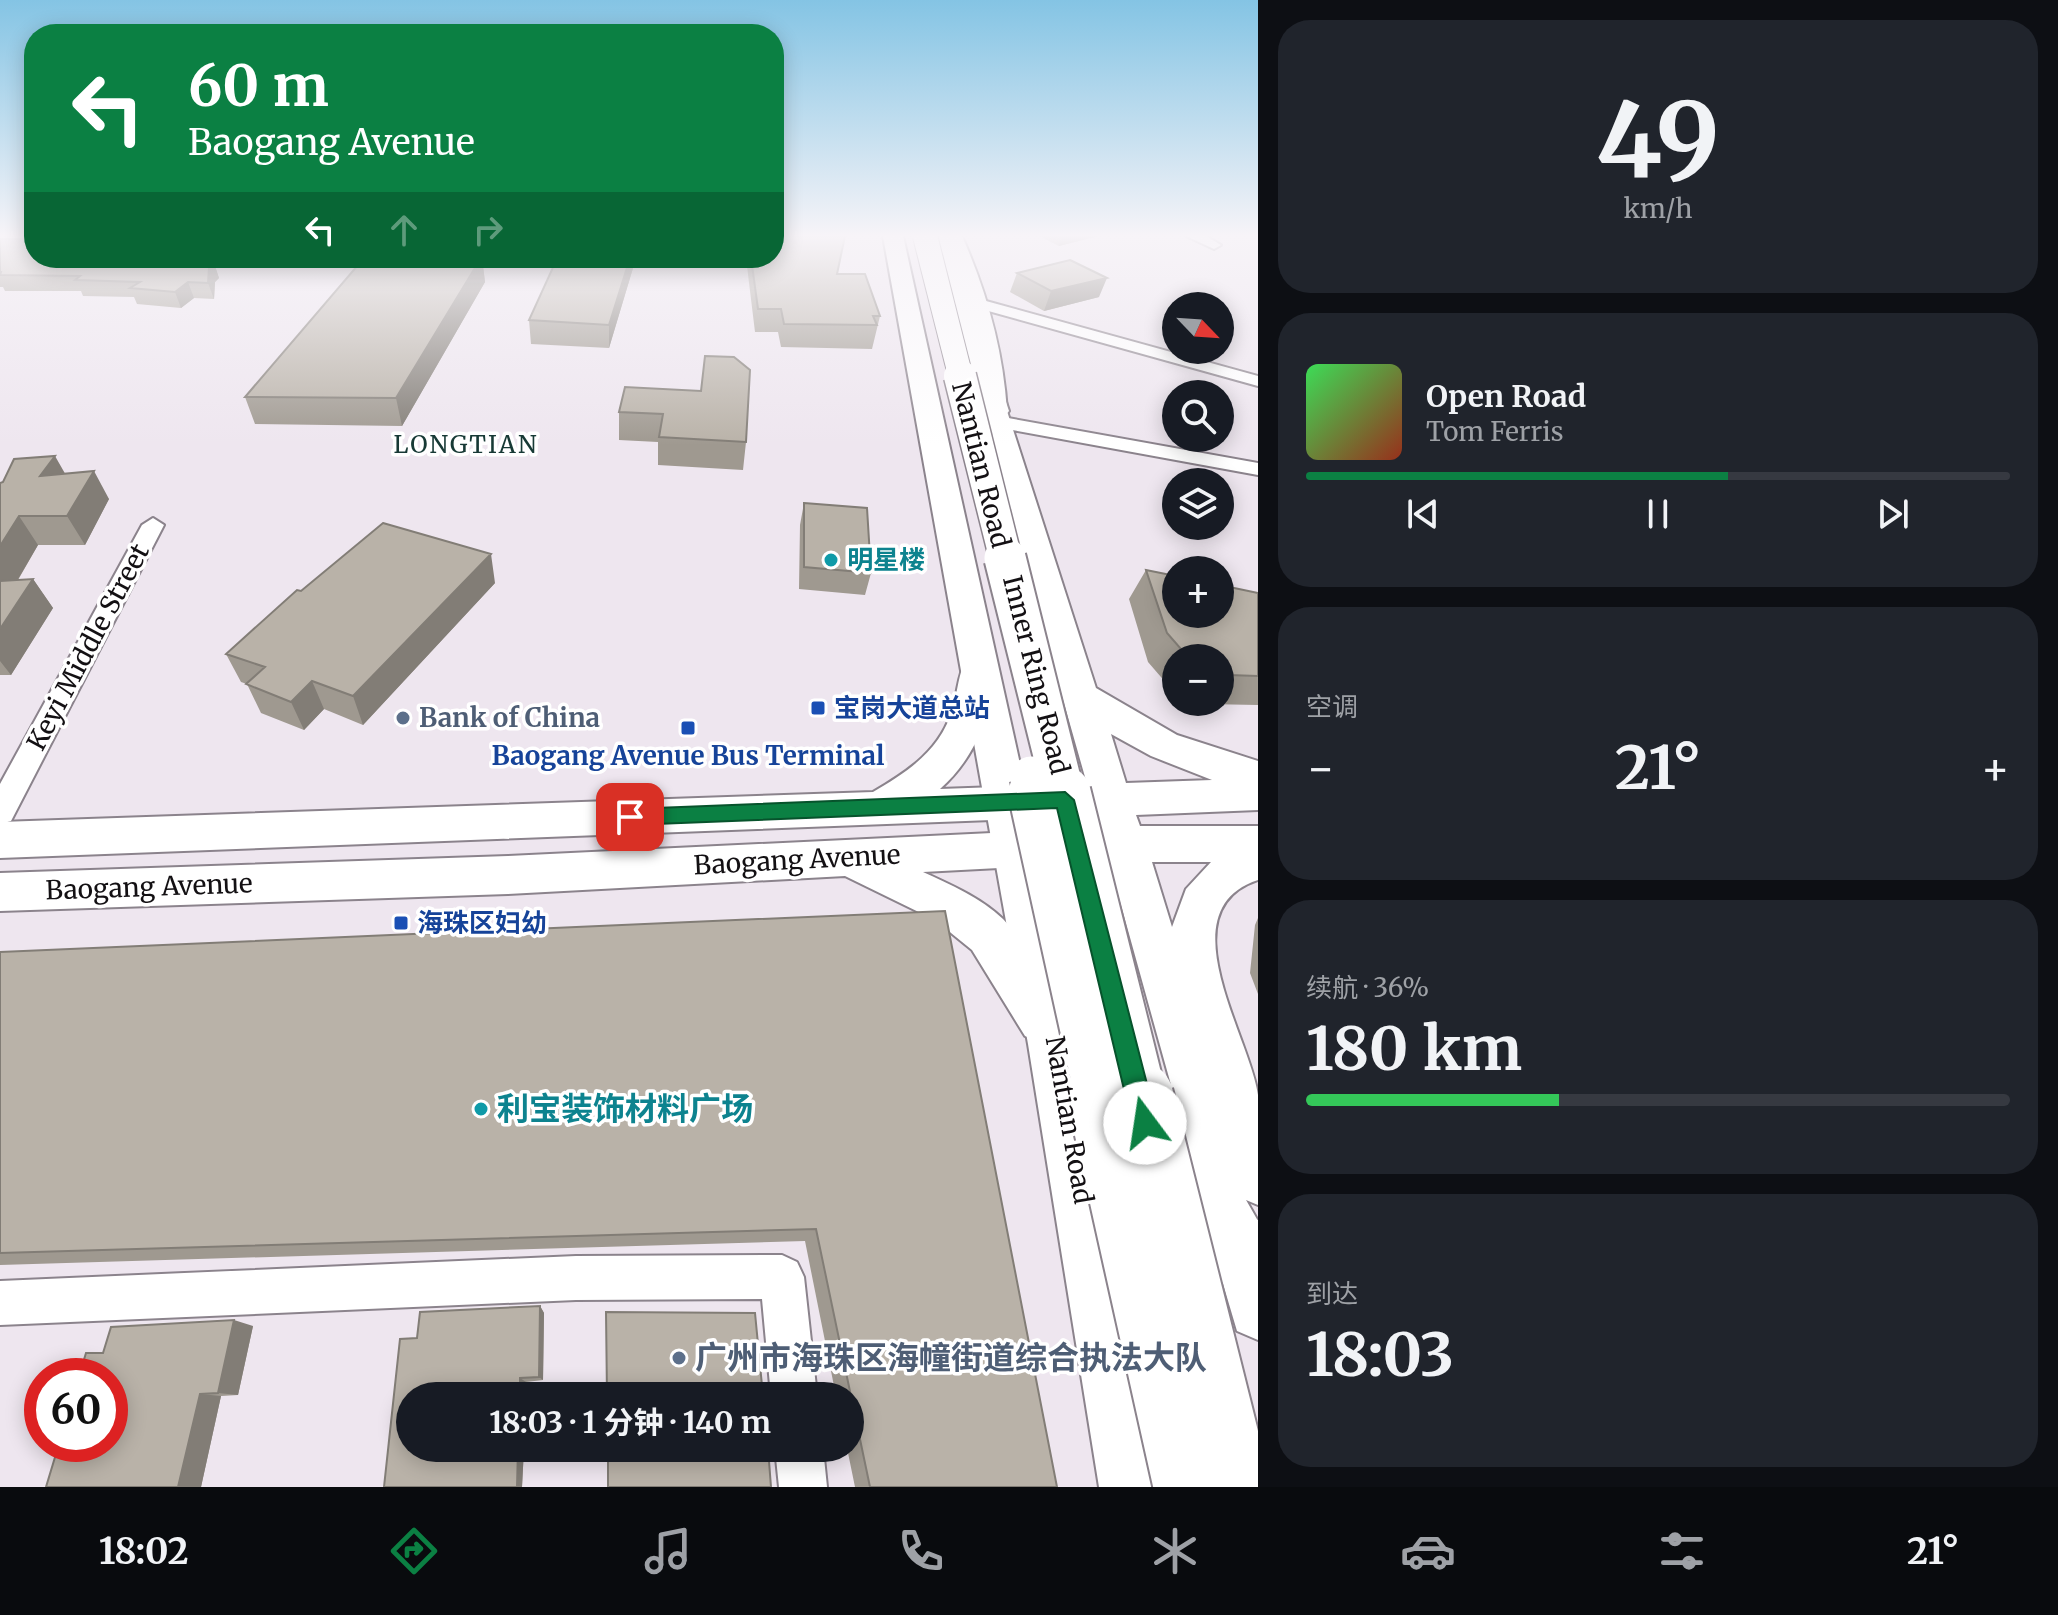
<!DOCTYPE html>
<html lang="zh">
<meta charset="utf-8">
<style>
:root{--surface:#171b24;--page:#20242c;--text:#f1f3f6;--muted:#9ea1a6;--line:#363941;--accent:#0b8043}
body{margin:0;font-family:Merriweather,"Noto Sans SC",serif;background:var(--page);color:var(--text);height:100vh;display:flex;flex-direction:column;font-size:30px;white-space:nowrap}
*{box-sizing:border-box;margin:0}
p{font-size:26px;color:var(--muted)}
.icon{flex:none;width:44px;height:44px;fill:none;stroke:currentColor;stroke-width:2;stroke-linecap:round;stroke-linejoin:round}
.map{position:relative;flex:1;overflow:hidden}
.drawer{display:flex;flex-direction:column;gap:20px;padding:20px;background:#0d0f14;width:800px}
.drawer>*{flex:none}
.banner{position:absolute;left:24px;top:24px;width:760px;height:244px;border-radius:32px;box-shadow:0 4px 20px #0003;background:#0b8043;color:#fff;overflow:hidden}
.needle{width:52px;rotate:115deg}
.controls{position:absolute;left:1162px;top:292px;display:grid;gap:16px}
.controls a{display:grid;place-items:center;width:72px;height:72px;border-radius:50%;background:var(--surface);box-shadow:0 4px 20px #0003;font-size:40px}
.speed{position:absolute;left:24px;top:1358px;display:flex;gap:16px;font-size:40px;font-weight:700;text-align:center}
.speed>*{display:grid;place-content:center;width:104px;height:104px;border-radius:50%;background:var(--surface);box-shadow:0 4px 20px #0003;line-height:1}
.speed .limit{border:12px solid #d22;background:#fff;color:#111}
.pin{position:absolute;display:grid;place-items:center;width:68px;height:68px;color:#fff;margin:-34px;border-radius:16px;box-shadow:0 4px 12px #0006}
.me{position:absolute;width:88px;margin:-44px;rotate:346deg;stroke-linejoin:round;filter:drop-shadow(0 0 6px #0008)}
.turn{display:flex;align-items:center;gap:28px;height:168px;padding:0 32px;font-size:36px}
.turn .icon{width:104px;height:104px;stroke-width:2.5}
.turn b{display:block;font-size:56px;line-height:68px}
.lanes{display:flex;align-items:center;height:76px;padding:0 32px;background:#0003;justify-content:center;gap:40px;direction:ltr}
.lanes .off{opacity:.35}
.big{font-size:60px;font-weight:700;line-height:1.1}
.drawer .card{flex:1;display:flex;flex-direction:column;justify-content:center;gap:12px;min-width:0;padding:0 28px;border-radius:32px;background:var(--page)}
.drawer .dial{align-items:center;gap:0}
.dial b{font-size:104px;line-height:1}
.song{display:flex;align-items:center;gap:24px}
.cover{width:96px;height:96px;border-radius:12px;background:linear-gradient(135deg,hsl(130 70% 55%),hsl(10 70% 35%))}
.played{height:8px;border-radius:4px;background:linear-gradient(90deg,var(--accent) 60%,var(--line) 60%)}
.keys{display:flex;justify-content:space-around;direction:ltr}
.heat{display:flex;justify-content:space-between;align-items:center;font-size:44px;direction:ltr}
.charge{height:12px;border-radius:6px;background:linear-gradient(90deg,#34c759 36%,var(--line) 0)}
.trip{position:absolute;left:396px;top:1382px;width:468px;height:80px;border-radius:40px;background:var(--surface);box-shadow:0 4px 20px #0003;font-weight:700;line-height:80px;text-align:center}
.menu{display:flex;height:128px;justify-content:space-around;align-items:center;background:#090b0e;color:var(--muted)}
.menu .icon{width:56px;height:56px}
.menu .selected{color:var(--accent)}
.menu b{font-size:36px;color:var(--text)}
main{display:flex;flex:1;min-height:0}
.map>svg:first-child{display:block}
</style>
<main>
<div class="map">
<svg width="1258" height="1487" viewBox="0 0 1258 1487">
<rect width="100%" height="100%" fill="#eee6ef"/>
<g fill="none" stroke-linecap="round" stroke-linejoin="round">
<defs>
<path id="street" d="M1186 236H1206L1221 245 1214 249Z
M974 301H986L1258 376V386L974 307Z
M997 416 1258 463V475L990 426V418Z
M153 518 164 525 11 821 0 824V784L142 525Z
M782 1255 797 1262 804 1277 817 1396H771L762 1299 576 1300 0 1325V1281L576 1256Z
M775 1448H823L827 1487H779Z"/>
<path id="secondary" d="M944 236H962C987 293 1003 349 1007 411L1096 688 1177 735 1258 761V810L1136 815 1140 826H1258V880C1166 910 1250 1037 1258 1095 1258 1130 1258 1170 1258 1205L1246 1200 1243 1207 1224 1216 1205 1207 1109 862 923 872C951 885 980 897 1003 919 1022 938 1056 994 1066 1019L1059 1036 1042 1043 1025 1036 972 950 935 920 845 876 508 894 0 911V873L508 856 1099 828 1096 816 0 858V822L873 792C909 771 942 749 953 707 958 691 958 673 967 658L979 655 991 658 997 667C990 715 977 756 940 789L1087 784 981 411 972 322ZM1111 734 1151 756 1212 780 1126 783ZM1152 862H1211L1186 889 1172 927Z
M1238 1212 1258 1220V1340L1237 1331 1210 1240 1218 1220Z"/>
<path id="primary" d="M883 236H903L1082 1044 1173 1487H1099L1028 1044Z
M1163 1080 1183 1089 1258 1221V1285L1244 1291 1221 1282 1143 1129 1134 1109 1143 1089Z"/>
<path id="highway" d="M929 236H951L1009 411 1004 417H984L979 411Z"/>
</defs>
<use href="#street" stroke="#8b838c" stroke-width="4"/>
<use href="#secondary" stroke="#8b838c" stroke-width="4"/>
<use href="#primary" stroke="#8b838c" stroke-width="4"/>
<use href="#highway" stroke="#8b838c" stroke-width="4"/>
<use href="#street" fill="#fff" fill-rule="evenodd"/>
<use href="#secondary" fill="#fff" fill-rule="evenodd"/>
<use href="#primary" fill="#fff" fill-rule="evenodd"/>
<use href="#highway" fill="#fff" fill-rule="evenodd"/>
<defs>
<path id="highway-bridge-far4" d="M925 236 961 378"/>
<path id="highway-bridge-far3" d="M960 376 1006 560"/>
<path id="highway-bridge-far2" d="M1005 558 1064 795
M1031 777 1035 795"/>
<path id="highway-bridge-far1" d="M1035 793 1102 1098
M1064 793 1140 1098"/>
<path id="highway-bridge" d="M1101 1096 1188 1487
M1139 1096 1237 1487"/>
</defs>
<use href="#highway-bridge-far4" stroke="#8b838c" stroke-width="26" stroke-linecap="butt"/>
<use href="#highway-bridge-far3" stroke="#8b838c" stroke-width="35" stroke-linecap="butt"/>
<use href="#highway-bridge-far2" stroke="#8b838c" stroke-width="45" stroke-linecap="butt"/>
<use href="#highway-bridge-far1" stroke="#8b838c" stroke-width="57" stroke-linecap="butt"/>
<use href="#highway-bridge" stroke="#8b838c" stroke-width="72" stroke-linecap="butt"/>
<use href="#highway-bridge-far4" stroke="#fff" stroke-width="24"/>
<use href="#highway-bridge-far3" stroke="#fff" stroke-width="32"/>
<use href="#highway-bridge-far2" stroke="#fff" stroke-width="41"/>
<use href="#highway-bridge-far1" stroke="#fff" stroke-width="53"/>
<use href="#highway-bridge" stroke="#fff" stroke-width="68"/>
</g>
<path fill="#9f9990" d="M1039 236H1098L1059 246Z
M0 239 34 258 214 263 219 278 215 282 214 299 194 298 181 308 137 304 134 297 83 296 81 291H5L3 287H0Z
M482 258 485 282 402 426 255 424 245 397Z
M565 258H636L609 348 531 344 529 320 565 263Z
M746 258H774L838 274 880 316 872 349 781 347 778 332H755Z
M1017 273 1099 297 1044 311 1010 292Z
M625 387 746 442 743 470 658 465V442L619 440V412Z
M65 473 109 499 85 545H38L18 580 33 579 53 608 11 675H0V483Z
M804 503 871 573 865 595 799 589 800 525Z
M1146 570 1258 593V705L1205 704 1201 702H1220V658H1176V689L1167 684 1148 662 1129 599Z
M495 583 363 725 324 709 304 730 261 713 247 684 241 682 226 654 301 591Z
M945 911 1057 1487H855L847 1448H850V1396H836L805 1241 0 1265V952Z
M1258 918V994L1250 973 1255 925Z
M540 1306 544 1313 543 1380 526 1382 525 1396H410V1448H524L522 1487H384L417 1338Z
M253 1326 238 1395 221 1396 201 1487 103 1353Z"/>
<path fill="#827d76" d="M1062 236H1098L1059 246Z
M482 258 485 282 402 426 396 398Z
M630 258H636L609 348V325Z
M214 263 219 278 215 282 214 299 208 283 209 267Z
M1107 278 1099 297 1044 311 1051 291Z
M188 282 194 298 181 308 175 292Z
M55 456 71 484 40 476Z
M94 471 109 499 85 545 67 516Z
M19 516 38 545 0 610V546Z
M491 554 495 583 363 725 353 696Z
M33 579 53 608 11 675 0 661V629Z
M312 681 324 709 304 730 291 702Z
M540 1306 544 1313 543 1380 539 1377Z
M234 1320 253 1326 238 1395 218 1393Z
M520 1378 526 1382 525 1396H520Z
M200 1394 221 1396 201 1487H178Z
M518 1448H524L522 1487H517Z"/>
<path fill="#b9b2a8" stroke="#827d76" stroke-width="2" d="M774 236H845L837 274H865L880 316H873L877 325 784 324 781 309H758L751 258H774Z
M0 239H34V258H157L214 263 209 267 208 283 188 282 175 292 130 288 140 282 75 280 80 276 0 275 1 272H0Z
M364 258H481L396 398 245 397Z
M583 258H630L609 325 529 320 555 263 590 264Z
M1070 260 1107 278 1051 291 1017 273Z
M705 356 734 357 750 370 746 442 659 437 663 414 619 412 625 387 701 391Z
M55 456 40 476 94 471 67 516H19L0 546V483L3 482 14 459Z
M804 503 867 508 871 573 804 567Z
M383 523 491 554 353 696 312 681 291 702 246 684 265 667 226 654 297 590 301 591Z
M1146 570 1176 576V614H1220V585L1258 593V676L1228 675 1220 672V658H1192L1187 656 1167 633Z
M33 579 0 629V581Z
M945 911 1057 1487H870L816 1229 0 1253V952Z
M540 1306 539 1377 520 1378V1396H410V1448H518L517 1487H384L400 1339 417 1338 420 1312Z
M606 1312 755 1313 763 1396H607Z
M234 1320 218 1393 200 1394 178 1487H46L59 1444H110V1376H79L86 1353H103L111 1327Z
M608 1448H768L771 1487H608Z"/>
<linearGradient id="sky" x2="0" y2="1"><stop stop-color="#84c4e4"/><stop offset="0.53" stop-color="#f7f4f8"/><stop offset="1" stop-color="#f7f4f8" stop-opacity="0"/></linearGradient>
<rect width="1258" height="445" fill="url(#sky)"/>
<path fill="#0b8043" stroke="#07532c" stroke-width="2" d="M1065 792 1074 800 1157 1123 1153 1132 1145 1136 1136 1132 1132 1123 1057 808 630 825 620 817 630 809Z"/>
<g fill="#0f9aa8" stroke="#fff" stroke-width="3">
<circle cx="831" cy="560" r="8"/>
<circle cx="481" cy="1109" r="8"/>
</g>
<g fill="#1a4fb4" stroke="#fff" stroke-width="3">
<rect x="810" y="700" width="16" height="16" rx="4"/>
<rect x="680" y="720" width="16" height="16" rx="4"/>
<rect x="393" y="915" width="16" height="16" rx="4"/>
</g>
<g fill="#5c6f8a" stroke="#fff" stroke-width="3">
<circle cx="403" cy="718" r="8"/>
<circle cx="679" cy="1358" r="8"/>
</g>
<g text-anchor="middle" stroke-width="7" stroke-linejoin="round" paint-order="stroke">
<g font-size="24" letter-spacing="2" fill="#173935" stroke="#fff">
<text x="466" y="453">LONGTIAN</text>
</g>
<g font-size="26" fill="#131013" stroke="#fff">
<text transform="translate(981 465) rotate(76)" y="9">Nantian Road</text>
<text transform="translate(88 647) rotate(-62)" y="9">Keyi Middle Street</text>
<text transform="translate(1036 675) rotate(76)" y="9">Inner Ring Road</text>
<text transform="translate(797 860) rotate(-3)" y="9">Baogang Avenue</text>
<text transform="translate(149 887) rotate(-2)" y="9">Baogang Avenue</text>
<text transform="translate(1069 1120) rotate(80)" y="9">Nantian Road</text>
</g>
<g font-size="26" font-weight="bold" fill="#0d838f" stroke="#fff" text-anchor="start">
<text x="847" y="569">明星楼</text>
</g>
<g font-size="26" font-weight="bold" fill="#164399" stroke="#fff" text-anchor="start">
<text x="834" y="717">宝岗大道总站</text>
<text x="688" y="765" text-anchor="middle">Baogang Avenue Bus Terminal</text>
<text x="417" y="932">海珠区妇幼</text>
</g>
<g font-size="26" font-weight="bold" fill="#4e5e75" stroke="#fff" text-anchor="start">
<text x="419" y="727">Bank of China</text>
</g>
<g font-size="32" font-weight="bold" fill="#0d838f" stroke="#fff" text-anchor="start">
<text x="497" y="1120">利宝装饰材料广场</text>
</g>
<g font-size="32" font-weight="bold" fill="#4e5e75" stroke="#fff" text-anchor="start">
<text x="695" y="1369">广州市海珠区海幢街道综合执法大队</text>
</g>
</g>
</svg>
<div class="controls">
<a><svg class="needle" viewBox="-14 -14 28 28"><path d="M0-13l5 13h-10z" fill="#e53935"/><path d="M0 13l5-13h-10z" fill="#9ea1a6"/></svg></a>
<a><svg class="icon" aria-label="search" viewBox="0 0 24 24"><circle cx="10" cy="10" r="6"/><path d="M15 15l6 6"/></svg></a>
<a><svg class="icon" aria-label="layers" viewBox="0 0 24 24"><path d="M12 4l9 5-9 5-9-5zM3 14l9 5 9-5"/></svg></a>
<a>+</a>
<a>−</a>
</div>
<div class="speed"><div class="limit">60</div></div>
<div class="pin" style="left:630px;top:817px;background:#d93025"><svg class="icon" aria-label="arrive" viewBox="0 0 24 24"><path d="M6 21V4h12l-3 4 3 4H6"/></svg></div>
<svg class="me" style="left:1145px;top:1123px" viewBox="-20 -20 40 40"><circle r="19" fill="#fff"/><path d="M0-13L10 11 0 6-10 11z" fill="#0b8043"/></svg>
<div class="trip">18:03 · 1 分钟 · 140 m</div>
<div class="banner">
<div class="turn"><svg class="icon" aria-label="left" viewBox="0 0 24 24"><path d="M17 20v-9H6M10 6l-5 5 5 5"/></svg><div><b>60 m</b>Baogang Avenue</div></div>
<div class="lanes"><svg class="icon" aria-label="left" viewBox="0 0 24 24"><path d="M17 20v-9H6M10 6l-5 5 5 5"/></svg><svg class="icon off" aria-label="ahead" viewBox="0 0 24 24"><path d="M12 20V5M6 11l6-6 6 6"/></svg><svg class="icon off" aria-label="right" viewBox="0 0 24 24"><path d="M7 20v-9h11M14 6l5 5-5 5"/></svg></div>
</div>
</div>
<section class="drawer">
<div class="card dial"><b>49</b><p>km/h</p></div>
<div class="card">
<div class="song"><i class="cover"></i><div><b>Open Road</b><p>Tom Ferris</p></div></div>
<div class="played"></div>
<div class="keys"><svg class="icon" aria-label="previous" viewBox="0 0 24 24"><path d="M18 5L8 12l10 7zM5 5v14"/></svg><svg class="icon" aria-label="pause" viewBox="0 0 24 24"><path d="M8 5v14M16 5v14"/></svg><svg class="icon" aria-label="next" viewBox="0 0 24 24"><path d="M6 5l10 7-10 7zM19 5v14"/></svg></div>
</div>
<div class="card"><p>空调</p>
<div class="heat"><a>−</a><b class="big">21°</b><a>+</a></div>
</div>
<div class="card"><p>续航 · 36%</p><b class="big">180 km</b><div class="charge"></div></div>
<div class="card"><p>到达</p><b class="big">18:03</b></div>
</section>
</main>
<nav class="menu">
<b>18:02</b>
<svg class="icon selected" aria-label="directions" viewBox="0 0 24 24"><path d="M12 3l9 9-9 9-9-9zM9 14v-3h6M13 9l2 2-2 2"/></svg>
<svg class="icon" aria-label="music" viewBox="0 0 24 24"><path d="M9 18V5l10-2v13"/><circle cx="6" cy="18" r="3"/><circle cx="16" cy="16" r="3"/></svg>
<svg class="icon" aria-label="phone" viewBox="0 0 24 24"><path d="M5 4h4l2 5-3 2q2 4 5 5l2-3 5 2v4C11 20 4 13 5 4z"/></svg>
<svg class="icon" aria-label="climate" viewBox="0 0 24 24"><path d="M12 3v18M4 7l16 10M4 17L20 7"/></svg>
<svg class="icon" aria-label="car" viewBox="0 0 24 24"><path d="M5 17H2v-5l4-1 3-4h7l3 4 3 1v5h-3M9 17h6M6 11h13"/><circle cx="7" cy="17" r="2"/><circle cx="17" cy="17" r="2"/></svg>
<svg class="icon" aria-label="filters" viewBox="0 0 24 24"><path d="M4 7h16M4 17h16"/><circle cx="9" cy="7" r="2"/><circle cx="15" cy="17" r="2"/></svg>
<b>21°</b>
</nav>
